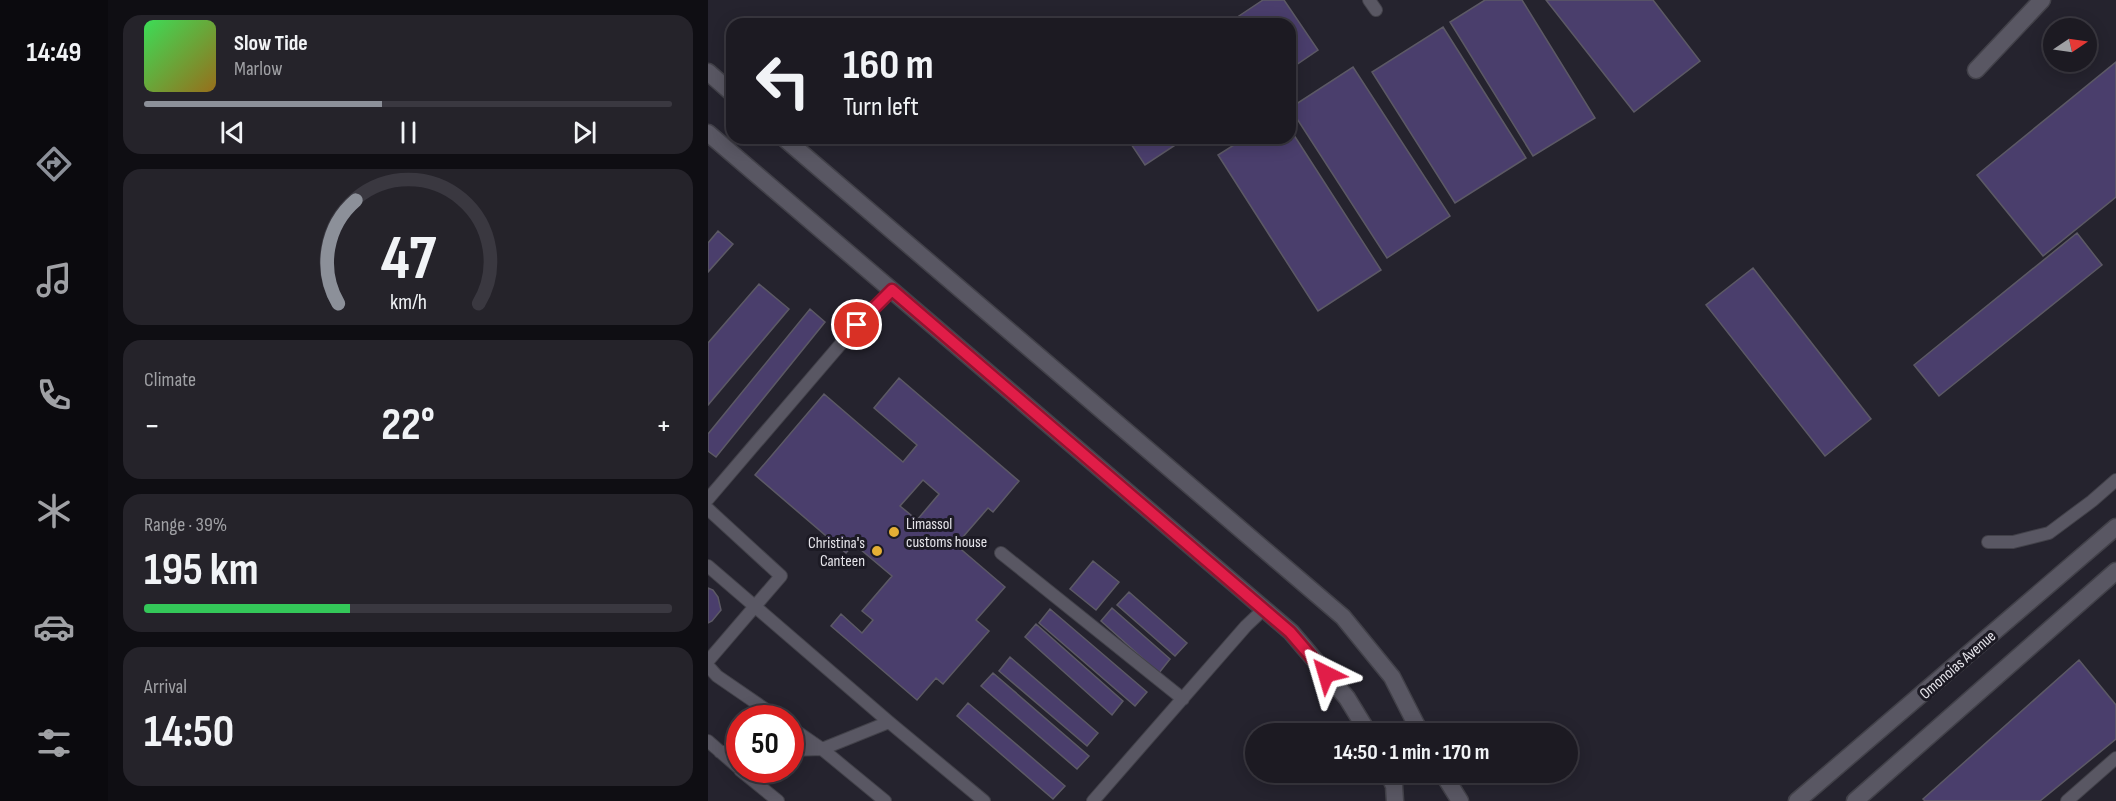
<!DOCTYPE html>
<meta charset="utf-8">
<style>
:root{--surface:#1c1a22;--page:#25232a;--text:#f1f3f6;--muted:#a0a1a5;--line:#3a3840;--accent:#8c9099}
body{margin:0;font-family:"Sofia Sans Condensed",sans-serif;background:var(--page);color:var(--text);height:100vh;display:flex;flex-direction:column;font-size:22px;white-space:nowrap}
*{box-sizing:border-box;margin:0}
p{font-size:20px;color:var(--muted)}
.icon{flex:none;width:33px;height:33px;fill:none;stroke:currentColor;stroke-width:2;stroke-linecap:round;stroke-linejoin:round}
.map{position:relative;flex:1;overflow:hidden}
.panel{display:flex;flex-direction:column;gap:15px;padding:15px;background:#0f0e13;width:600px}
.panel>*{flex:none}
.top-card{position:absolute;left:18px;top:18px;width:570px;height:126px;border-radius:18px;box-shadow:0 3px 15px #0003,0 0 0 2px var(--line);background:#1c1a22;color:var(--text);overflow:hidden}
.needle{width:39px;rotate:77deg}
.fabs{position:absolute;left:1335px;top:18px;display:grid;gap:12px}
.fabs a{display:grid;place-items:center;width:54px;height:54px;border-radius:50%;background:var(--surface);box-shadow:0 3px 15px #0003,0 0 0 2px var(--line);font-size:30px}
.speed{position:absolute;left:18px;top:705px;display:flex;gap:12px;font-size:30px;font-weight:700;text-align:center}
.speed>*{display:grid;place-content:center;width:78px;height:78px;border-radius:50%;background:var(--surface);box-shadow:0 3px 15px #0003,0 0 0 2px var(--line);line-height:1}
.speed .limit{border:9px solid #d22;background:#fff;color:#111}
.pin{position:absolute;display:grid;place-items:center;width:51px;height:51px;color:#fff;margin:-26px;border:3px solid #fff;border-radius:50%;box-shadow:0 2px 6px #0007}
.me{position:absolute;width:66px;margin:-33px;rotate:320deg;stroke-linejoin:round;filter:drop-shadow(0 0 4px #0008)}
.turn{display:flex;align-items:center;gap:21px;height:126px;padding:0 18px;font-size:27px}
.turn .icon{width:78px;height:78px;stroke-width:2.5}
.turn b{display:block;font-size:42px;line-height:51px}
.big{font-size:45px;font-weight:700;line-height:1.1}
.panel .tile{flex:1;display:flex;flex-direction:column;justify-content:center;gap:9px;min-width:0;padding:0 21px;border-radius:18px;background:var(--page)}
.panel .dial{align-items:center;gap:0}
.dial svg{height:156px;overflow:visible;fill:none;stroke:var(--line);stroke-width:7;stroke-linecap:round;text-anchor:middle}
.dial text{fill:var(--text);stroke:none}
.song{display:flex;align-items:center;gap:18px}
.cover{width:72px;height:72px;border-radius:9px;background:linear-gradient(135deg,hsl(130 70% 55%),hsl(40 70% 35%))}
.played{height:6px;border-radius:3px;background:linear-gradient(90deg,var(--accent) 45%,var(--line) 45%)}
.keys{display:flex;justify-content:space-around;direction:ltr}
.heat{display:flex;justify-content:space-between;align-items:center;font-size:33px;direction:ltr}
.charge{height:9px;border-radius:4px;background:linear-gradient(90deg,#34c759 39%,var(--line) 0)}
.trip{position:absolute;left:537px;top:723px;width:333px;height:60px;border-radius:30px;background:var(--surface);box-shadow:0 3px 15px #0003,0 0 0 2px var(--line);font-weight:700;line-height:60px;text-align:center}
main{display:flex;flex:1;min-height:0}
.dock{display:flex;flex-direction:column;width:108px;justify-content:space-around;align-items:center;background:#0b0a0e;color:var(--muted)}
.dock .icon{width:42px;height:42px}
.dock .on{color:var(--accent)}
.dock b{font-size:27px;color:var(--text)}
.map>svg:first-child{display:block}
</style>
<main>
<nav class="dock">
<b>14:49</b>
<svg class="icon on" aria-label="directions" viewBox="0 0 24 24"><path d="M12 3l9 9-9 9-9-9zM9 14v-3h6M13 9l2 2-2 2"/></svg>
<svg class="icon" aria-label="music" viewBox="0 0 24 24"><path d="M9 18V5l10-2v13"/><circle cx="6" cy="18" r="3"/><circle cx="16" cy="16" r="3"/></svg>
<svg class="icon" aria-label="phone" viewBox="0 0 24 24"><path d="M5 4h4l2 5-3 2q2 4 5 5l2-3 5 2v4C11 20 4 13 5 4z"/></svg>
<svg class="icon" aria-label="climate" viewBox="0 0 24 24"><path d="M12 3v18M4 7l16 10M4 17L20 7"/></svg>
<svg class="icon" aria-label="car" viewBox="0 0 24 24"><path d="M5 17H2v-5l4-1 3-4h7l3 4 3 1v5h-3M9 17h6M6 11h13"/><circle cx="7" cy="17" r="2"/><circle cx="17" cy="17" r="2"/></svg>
<svg class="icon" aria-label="filters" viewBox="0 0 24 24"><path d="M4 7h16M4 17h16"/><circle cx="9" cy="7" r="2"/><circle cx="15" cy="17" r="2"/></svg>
</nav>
<section class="panel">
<div class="tile">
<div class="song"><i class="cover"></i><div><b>Slow Tide</b><p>Marlow</p></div></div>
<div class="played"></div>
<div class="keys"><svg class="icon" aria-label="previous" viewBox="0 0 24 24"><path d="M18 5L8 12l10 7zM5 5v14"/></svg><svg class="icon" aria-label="pause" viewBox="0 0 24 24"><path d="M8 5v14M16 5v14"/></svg><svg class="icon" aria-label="next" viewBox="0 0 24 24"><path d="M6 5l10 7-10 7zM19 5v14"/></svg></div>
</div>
<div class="tile dial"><svg viewBox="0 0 100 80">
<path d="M14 69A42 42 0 1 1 86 69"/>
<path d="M14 69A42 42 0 0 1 23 16" stroke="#8c9099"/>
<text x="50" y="56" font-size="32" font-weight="700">47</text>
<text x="50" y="72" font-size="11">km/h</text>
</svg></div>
<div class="tile"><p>Climate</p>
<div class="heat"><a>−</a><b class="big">22°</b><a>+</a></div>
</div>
<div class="tile"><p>Range · 39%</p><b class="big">195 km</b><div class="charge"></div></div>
<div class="tile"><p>Arrival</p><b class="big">14:50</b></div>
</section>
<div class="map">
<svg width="1408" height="801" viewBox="0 0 1408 801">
<rect width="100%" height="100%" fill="#25232e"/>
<path fill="#4a3e6c" stroke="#5c5965" stroke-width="1.5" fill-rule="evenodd" d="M555 0H576L610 50 582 69V24H519Z
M777 0H814L887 118 825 156 742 22Z
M838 0H945L992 61 926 112Z
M735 27 818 158 747 203 664 72Z
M1408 62V197L1335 256 1269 175Z
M645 67 742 216 679 258 582 108Z
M582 129 673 270 610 311 510 155 537 138H582Z
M419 138H478L437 165Z
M10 231 25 244 0 272V243Z
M1369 233 1394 265 1231 396 1206 365Z
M1045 268 1163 419 1117 456 998 305Z
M51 284 81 309 0 405V343Z
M102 309 117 322 8 457 0 451V434Z
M191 378 311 481 285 512 280 508 248 545 297 587 268 620 281 631 235 684 228 678 209 700 123 626 133 614 154 633 165 620 154 611 184 576 146 544 138 553 47 475 116 394 195 462 209 445 166 408ZM215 480 231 494 209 520 192 506Z
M385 561 411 582 388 610 362 589Z
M0 588 5 590 10 597 13 610 4 621 0 623Z
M421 592 479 643 467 656 409 605Z
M404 608 462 659 451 673 393 621Z
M342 609 439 692 427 706 331 623Z
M328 624 415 701 404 715 317 637Z
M302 657 390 733 379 746 291 671Z
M1371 660 1408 705V739L1332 801H1217L1215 799Z
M285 673 381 756 369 769 273 686Z
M260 703 357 786 345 799 249 716Z"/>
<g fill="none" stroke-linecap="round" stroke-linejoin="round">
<defs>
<path id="service" d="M661 0 668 10
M0 499 149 325 184 290
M0 509 73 576 0 661
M1280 542H1305L1341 533 1384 501 1408 480
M293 553 475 699
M0 566 181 722 276 801
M0 666 9 676 70 718
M82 727 114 749 177 801
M0 741 32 769
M82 750 114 749 181 722
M12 752H32
M32 770 70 801
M385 801 538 626 556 609
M1359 801 1408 758"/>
<path id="minor" d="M1268 70 1334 0"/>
<path id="secondary" d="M0 72 24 93
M0 133 583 632 639 698 661 734
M76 138 635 617 684 677 713 734
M680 772 686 786 687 801
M734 772 752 801
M1089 801 1408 527
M1147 801 1408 571"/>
</defs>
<use href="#service" stroke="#424149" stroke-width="14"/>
<use href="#minor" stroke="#424149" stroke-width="19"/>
<use href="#secondary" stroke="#424149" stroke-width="19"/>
<use href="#service" stroke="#595763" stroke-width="12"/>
<use href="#minor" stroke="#595763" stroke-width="16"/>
<use href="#secondary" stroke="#595763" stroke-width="16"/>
</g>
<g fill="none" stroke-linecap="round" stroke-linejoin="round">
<defs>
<path id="route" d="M149 325 184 290 582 632 618 674"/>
</defs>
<use href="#route" stroke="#92132f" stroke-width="15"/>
<use href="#route" stroke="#e11d48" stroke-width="10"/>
</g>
<g fill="#e4ae35" stroke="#1c1a24" stroke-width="2">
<circle cx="186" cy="532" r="6"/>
<circle cx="169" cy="551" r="6"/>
</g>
<g text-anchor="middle" stroke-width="6" stroke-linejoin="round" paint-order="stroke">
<g font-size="16" fill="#e5e4ea" stroke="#1c1a24" text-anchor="start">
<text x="198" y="529">Limassol<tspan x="198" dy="18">customs house</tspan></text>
<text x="157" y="548" text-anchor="end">Christina's<tspan x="157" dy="18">Canteen</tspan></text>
</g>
<g font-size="16" fill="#e5e4ea" stroke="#1c1a24">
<text transform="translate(1249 664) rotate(-41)" y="6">Omonoias Avenue</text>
</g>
</g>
</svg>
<div class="fabs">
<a><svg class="needle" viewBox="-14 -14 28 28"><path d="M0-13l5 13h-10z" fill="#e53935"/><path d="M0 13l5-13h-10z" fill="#a0a1a5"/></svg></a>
</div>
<div class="speed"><div class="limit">50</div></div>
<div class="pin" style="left:149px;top:325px;background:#d93025"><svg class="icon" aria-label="arrive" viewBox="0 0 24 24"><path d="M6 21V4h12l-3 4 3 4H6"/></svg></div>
<svg class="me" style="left:618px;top:674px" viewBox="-20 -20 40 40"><path d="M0-17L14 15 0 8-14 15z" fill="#e11d48" stroke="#fff" stroke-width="4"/></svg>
<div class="trip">14:50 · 1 min · 170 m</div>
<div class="top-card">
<div class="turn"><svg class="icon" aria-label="left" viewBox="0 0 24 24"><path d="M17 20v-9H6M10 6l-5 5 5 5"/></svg><div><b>160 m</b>Turn left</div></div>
</div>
</div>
</main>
